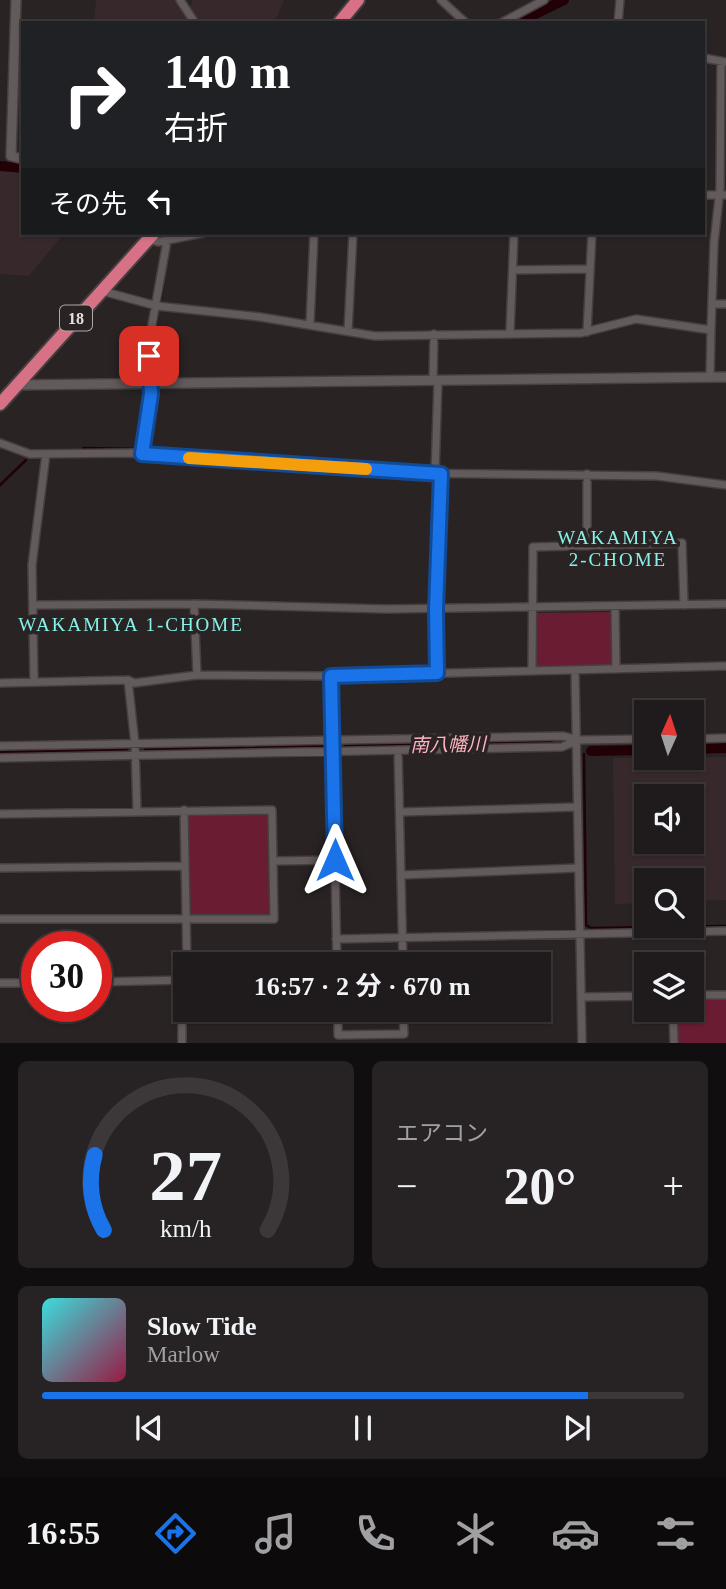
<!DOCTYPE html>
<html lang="ja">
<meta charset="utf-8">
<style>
:root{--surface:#1f1a1b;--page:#272324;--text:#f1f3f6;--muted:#a1a1a3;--line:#3c383a;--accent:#1a73e8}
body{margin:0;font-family:"Times New Roman","Noto Sans JP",serif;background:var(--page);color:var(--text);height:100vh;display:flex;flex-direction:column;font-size:26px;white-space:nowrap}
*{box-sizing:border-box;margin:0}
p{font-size:23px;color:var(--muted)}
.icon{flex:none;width:38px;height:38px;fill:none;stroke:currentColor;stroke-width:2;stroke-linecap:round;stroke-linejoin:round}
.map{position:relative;height:1043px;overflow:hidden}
.sheet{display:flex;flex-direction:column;gap:18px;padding:18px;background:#110e0f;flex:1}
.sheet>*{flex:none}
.guide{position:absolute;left:21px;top:21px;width:684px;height:214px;border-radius:0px;box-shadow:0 2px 5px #0004,0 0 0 2px var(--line);background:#202124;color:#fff;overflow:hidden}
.needle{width:46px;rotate:3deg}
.fabs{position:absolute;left:634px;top:700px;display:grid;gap:14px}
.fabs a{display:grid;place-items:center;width:70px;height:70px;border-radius:0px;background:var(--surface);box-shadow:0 2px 5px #0004,0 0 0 2px var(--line);font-size:35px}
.speed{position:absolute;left:21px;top:931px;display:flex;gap:14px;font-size:35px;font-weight:700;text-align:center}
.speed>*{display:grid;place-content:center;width:91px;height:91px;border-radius:50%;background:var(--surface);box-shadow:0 2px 5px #0004,0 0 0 2px var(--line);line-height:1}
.speed .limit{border:10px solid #d22;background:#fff;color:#111}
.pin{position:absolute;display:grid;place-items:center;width:60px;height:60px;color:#fff;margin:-30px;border-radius:14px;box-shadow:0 4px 10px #0006}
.me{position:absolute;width:77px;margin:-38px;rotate:0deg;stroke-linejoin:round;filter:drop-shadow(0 0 5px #0008)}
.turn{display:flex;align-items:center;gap:24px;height:147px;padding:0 28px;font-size:32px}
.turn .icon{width:91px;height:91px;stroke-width:2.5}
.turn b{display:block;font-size:49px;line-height:60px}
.then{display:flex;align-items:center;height:66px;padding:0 28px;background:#0003;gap:14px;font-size:26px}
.big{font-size:52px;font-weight:700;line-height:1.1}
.sheet .tile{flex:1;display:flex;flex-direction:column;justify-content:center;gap:10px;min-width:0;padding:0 24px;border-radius:10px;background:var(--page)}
.sheet .dial{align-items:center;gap:0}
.dial svg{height:182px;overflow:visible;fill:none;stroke:var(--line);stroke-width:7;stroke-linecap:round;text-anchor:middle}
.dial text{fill:var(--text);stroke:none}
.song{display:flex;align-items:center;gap:21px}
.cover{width:84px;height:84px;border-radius:10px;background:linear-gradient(135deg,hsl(180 70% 55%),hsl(340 70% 35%))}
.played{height:7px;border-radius:4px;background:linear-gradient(90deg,var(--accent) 85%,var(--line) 85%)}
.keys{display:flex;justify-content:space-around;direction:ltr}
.heat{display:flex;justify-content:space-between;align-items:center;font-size:38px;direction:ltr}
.sheet .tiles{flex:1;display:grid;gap:18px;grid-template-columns:1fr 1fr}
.tile:last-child{grid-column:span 2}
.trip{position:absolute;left:173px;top:952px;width:378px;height:70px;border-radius:0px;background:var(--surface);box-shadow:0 2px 5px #0004,0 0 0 2px var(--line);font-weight:700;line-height:70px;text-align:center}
.menu{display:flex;height:112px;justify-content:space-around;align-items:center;background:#0c0a0b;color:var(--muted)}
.menu .icon{width:49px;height:49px}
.menu .current{color:var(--accent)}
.menu b{font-size:32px;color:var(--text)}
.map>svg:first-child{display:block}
</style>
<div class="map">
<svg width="726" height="1043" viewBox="0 0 726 1043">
<rect width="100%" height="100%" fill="#292324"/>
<path fill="#37292b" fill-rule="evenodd" d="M96 0H178L192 23H94Z
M193 0H284L274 23H197L190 7Z
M0 169 23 172V233H64L29 276 0 274Z
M726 757V900L691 901V880H646V903L615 904 613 758ZM646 796H691V842H646Z"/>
<path fill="#6a1d32" d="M613 612V666H537L536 613Z
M184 810H272L274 919 185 921Z
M726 998V1043H676V1010H691V999Z"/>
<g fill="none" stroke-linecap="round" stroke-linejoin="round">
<path stroke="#210006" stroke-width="2.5" d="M161 300 166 262
M152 356 158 311
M83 448 138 449
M0 485 26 460
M584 754 586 925 591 928 726 926"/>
<path stroke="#210006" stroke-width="10" d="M517 23 564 0
M0 166 23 168
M349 745 548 743
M149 749 321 745
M691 749 726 748
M0 751 123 749
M591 751 646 750"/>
<defs>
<path id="minor" d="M180 0 195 23
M441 0 466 23
M501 23 544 0
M618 23 620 0
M704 58 726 62
M704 195H726
M149 239 158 242 203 233
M513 270 590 269
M102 291 157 306 260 317 375 336 581 333 636 319 711 330 714 243 720 189 721 62
M713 304H726
M310 324 314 233
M348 331 353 233
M510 332 514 233
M587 332 592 233
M710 377 711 330
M433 381 434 334
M0 443 30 454 136 453 404 473 657 476 726 485
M142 454 151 394 148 377 150 336 167 241
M435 474 438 381
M587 474V546
M194 604 197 675
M33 605 194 604 386 609 726 604
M615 606 616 669
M575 670 582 1043
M532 671 533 547 682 543 684 605
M437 673 436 609 441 474
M331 676 337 964
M128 680 135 744 137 811
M34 681 32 565 46 454
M0 683 128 680 134 683 197 675 331 676 726 666
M691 739 726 738
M0 746 563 736 578 740 646 739
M398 750 403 964
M0 758 562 747 578 740
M184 810 187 964
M400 812 577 807
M0 814 272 810 274 919H0
M274 861 335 860
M0 868 185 866
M401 875 578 868
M336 939 726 931
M96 982 186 980
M0 983H37
M691 995H726
M581 997 646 996
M338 1010V1035L404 1034 403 1010
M673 1010 674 1043
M182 1043V981L186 972"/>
<path id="tertiary" d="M16 0 11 156 23 159
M16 385 726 377"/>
<path id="trunk" d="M339 23 358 0
M0 404 154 233"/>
</defs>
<use href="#minor" stroke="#453f40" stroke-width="10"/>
<use href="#tertiary" stroke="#453f40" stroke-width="12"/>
<use href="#trunk" stroke="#453f40" stroke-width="16"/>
<use href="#minor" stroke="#625a5b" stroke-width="7"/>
<use href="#tertiary" stroke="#625a5b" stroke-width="9"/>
<use href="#trunk" stroke="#d77186" stroke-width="12"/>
</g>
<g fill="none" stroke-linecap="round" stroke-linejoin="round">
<defs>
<path id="route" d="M149 356 151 394 142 454 441 474 436 609 437 673 331 676 335 860"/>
</defs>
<use href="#route" stroke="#114b97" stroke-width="18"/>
<use href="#route" stroke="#1a73e8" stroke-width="12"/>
<path stroke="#f59e0b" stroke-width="12" d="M189 458 366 469"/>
</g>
<g text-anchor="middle" stroke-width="7" stroke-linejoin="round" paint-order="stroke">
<rect fill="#292324" stroke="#ada8a8" stroke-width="2" x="60" y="305.5" width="32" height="25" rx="5"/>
<g font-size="16" font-weight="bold" fill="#e6e1e1">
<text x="76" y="324">18</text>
</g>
<g font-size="19" letter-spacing="2" fill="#87f1e8" stroke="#292324">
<text x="618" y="544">WAKAMIYA<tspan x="618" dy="22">2-CHOME</tspan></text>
<text x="131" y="631">WAKAMIYA 1-CHOME</text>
</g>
<g font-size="19" font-style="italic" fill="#ffb3c0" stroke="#292324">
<text transform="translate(448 744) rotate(-1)" y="7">南八幡川</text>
</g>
</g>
</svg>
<div class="fabs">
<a><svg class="needle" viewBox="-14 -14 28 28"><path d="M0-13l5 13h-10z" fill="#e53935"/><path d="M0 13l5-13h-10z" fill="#a1a1a3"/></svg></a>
<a><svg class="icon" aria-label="sound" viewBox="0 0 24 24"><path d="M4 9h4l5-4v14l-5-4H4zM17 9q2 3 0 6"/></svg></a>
<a><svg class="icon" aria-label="search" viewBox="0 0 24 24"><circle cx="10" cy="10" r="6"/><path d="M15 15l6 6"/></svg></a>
<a><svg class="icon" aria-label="layers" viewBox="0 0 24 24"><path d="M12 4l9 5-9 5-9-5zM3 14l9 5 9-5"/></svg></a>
</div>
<div class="speed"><div class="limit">30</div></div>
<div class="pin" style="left:149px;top:356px;background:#d93025"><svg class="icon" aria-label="arrive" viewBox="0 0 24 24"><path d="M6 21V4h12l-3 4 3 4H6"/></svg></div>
<svg class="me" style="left:335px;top:860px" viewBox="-20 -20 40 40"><path d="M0-17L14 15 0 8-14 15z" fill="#1a73e8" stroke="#fff" stroke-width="4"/></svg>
<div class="trip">16:57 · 2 分 · 670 m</div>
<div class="guide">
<div class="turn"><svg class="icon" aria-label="right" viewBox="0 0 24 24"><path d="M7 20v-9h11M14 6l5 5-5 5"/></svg><div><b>140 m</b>右折</div></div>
<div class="then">その先<svg class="icon" aria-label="left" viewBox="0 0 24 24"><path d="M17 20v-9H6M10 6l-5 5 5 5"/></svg></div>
</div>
</div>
<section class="sheet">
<div class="tiles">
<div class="tile dial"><svg viewBox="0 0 100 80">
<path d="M14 69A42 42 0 1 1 86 69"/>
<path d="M14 69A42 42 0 0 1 10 36" stroke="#1a73e8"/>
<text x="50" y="56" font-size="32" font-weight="700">27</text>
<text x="50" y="72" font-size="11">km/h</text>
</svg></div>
<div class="tile"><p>エアコン</p>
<div class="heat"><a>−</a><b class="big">20°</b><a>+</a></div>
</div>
<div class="tile">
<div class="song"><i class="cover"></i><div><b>Slow Tide</b><p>Marlow</p></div></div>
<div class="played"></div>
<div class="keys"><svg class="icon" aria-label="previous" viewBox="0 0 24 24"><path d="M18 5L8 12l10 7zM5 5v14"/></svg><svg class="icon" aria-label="pause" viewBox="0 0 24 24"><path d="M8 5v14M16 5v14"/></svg><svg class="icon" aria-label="next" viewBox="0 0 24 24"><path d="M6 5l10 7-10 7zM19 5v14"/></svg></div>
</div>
</div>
</section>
<nav class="menu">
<b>16:55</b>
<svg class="icon current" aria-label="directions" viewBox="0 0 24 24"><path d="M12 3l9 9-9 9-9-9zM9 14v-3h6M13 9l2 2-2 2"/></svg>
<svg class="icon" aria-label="music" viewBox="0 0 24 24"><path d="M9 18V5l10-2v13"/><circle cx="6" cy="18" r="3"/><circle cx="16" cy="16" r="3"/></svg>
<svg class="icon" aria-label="phone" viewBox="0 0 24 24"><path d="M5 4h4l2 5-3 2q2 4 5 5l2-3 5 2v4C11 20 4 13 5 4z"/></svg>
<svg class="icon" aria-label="climate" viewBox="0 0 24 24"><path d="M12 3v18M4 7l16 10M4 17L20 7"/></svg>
<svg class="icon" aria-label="car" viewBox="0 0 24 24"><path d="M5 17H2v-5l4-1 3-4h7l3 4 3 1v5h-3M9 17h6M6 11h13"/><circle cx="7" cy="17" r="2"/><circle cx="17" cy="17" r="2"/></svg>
<svg class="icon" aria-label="filters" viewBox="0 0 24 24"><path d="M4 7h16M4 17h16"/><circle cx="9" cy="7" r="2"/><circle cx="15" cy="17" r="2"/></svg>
</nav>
